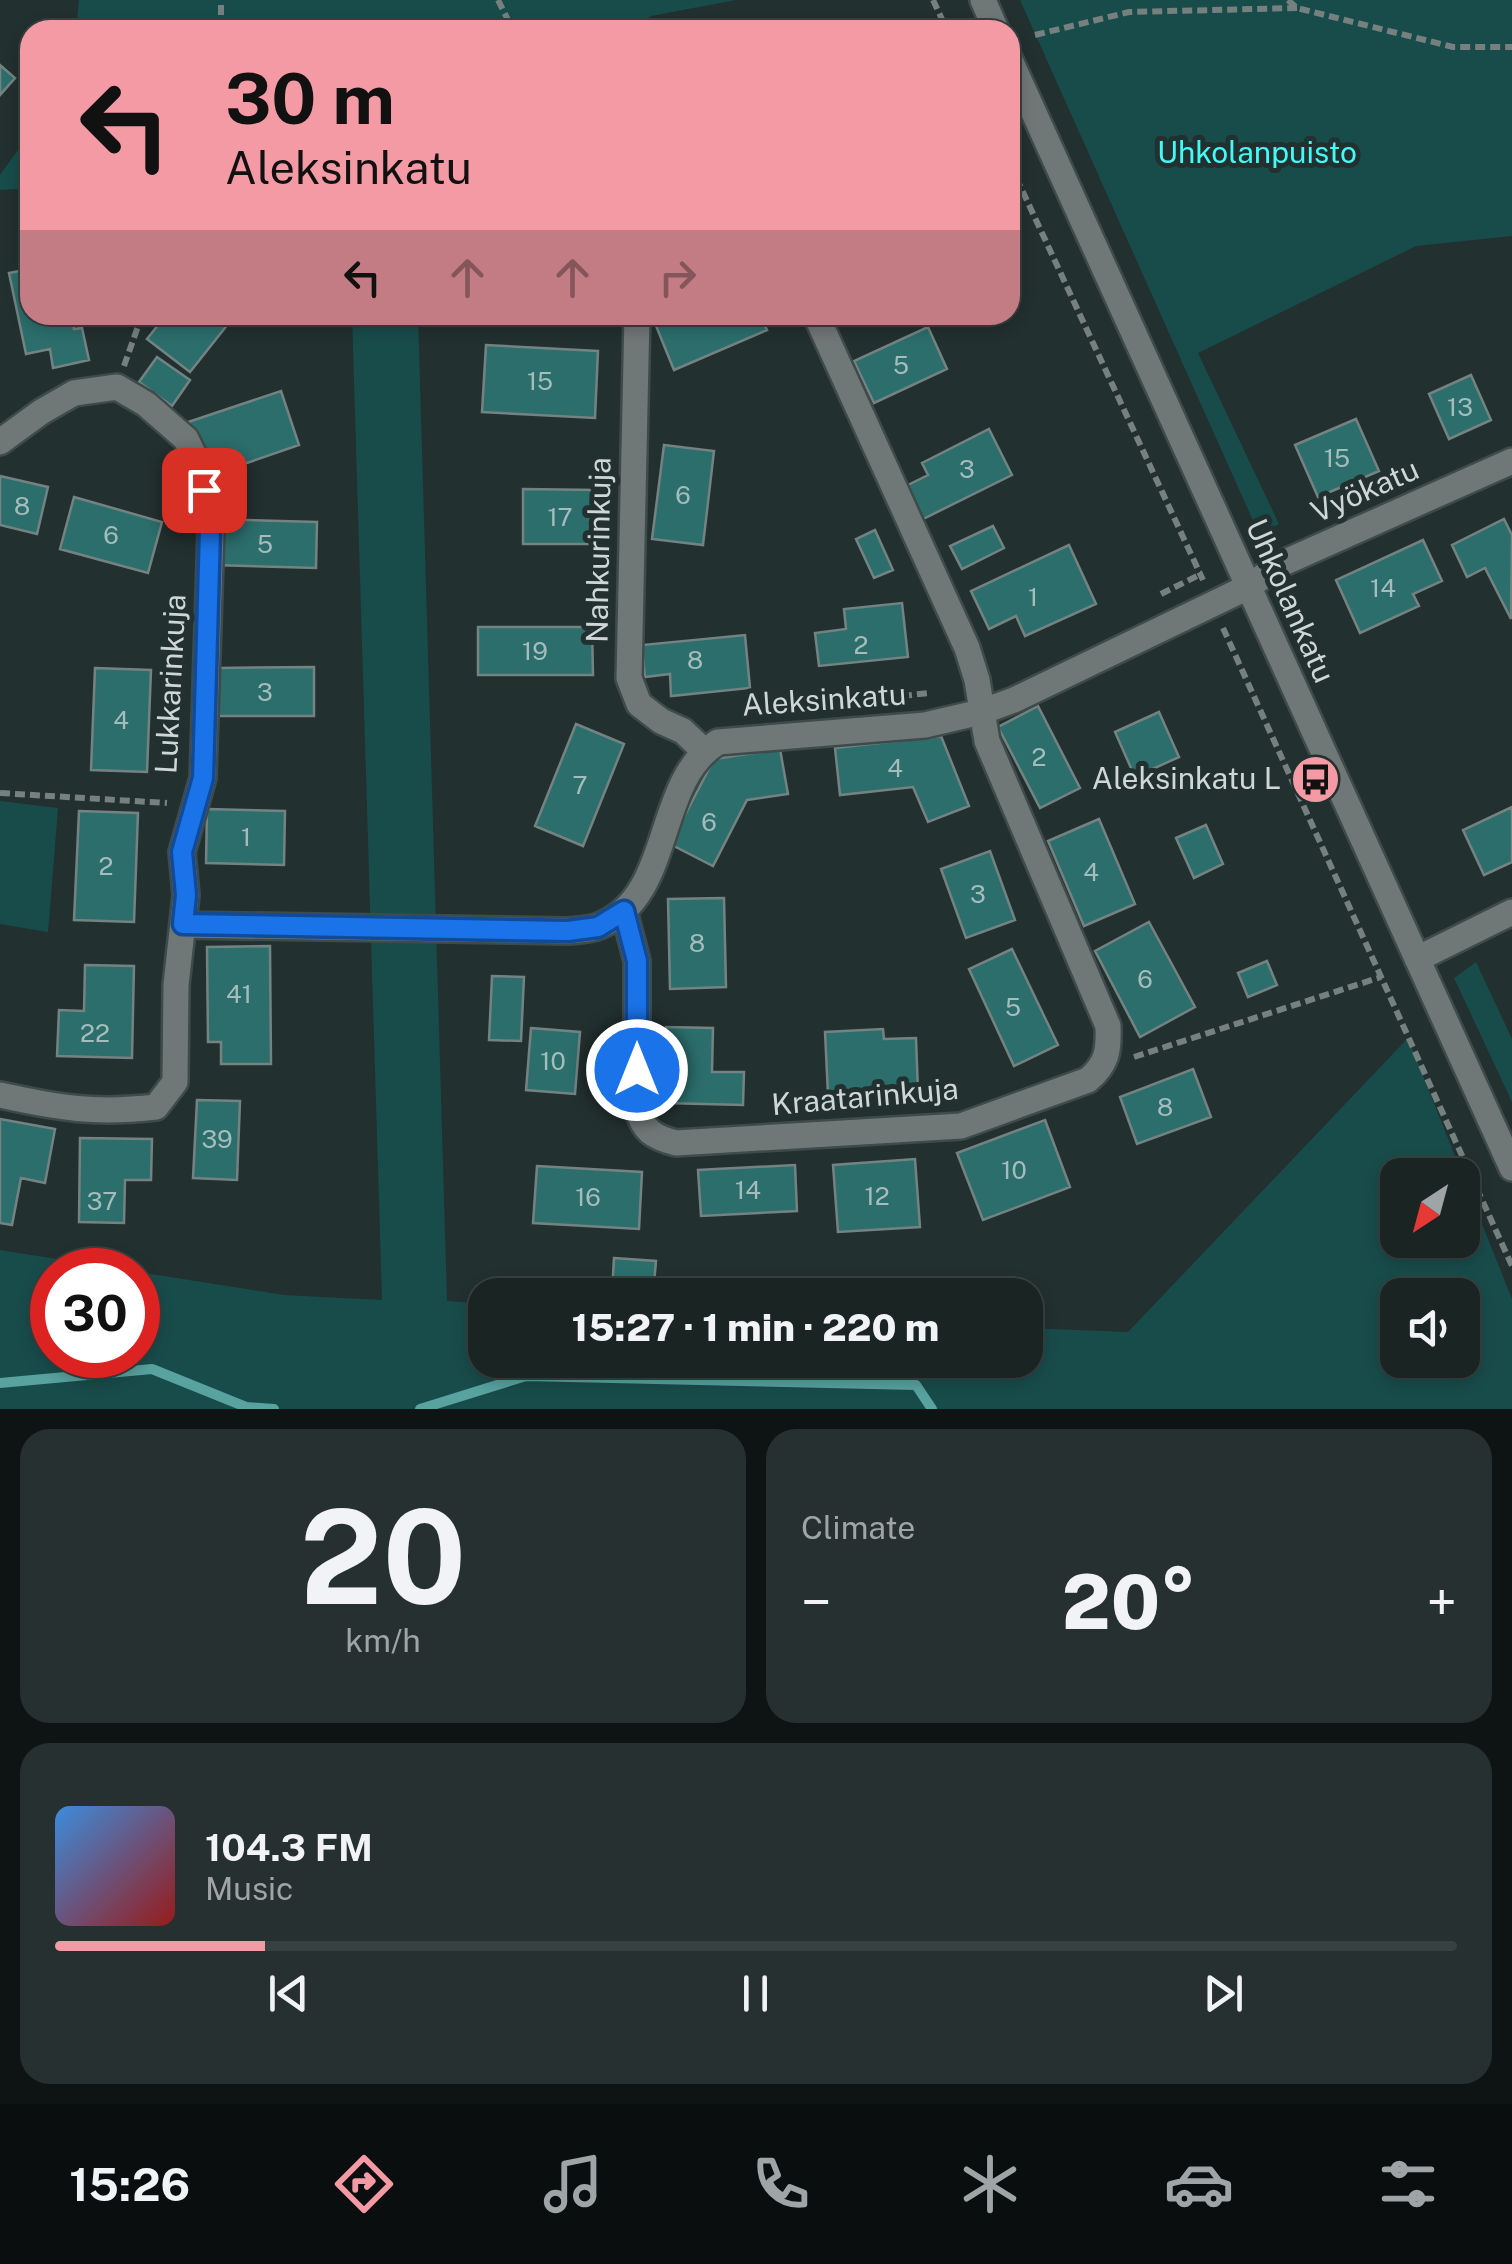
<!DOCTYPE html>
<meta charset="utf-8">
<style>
:root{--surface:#1a2423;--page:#273030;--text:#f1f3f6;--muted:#9fa4a6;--line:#384141;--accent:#f49aa5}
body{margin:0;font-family:"Public Sans",sans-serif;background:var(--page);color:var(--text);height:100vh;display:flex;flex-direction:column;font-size:38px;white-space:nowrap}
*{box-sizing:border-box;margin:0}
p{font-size:32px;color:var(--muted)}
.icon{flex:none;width:55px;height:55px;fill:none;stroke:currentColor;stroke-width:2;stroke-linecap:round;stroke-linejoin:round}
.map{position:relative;height:1409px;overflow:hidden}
.panel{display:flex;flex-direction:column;gap:20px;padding:20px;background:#0e1413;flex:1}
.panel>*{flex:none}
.banner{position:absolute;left:20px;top:20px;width:1000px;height:305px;border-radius:30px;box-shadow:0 5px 15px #0003,0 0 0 2px var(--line);background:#f49aa5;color:#111;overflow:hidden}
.needle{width:65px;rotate:216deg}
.tools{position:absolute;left:1380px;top:1158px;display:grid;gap:20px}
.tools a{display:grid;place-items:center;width:100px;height:100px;border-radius:20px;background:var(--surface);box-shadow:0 5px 15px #0003,0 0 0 2px var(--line);font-size:50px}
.speed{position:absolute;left:30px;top:1248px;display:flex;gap:20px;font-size:50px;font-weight:700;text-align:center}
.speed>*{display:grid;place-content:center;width:130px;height:130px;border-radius:50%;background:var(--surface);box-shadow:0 5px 15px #0003,0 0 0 2px var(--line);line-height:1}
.speed .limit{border:15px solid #d22;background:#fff;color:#111}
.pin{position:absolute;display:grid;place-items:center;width:85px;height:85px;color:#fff;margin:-42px;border-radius:20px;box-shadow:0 5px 15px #0006}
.me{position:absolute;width:110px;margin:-55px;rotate:0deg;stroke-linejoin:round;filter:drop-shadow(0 0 8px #0008)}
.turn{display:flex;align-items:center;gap:35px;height:210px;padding:0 40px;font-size:45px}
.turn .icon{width:130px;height:130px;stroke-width:2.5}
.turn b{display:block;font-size:70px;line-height:85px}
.lanes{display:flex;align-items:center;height:95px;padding:0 40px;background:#0003;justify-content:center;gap:50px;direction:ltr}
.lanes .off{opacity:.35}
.big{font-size:75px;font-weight:800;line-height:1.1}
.panel .card{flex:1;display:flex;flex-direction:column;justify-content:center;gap:15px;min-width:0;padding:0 35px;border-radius:30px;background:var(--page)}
.panel .dial{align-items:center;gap:0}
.dial b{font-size:130px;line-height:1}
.song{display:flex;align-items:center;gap:30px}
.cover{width:120px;height:120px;border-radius:15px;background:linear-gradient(135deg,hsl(210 70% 55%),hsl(0 70% 35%))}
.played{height:10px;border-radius:5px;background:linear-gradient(90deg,var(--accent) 15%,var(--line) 15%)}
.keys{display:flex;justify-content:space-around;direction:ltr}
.heat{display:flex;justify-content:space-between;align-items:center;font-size:55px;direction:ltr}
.panel .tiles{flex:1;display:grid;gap:20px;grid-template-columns:1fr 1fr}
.card:last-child{grid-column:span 2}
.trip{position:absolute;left:468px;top:1278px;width:575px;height:100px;border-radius:30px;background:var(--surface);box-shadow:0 5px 15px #0003,0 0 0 2px var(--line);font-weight:800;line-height:100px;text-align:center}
.tabs{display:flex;height:160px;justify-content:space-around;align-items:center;background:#0a0e0e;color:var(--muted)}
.tabs .icon{width:70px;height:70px}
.tabs .selected{color:var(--accent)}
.tabs b{font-size:45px;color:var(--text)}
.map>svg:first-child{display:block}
</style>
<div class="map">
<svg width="1512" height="1409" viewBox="0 0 1512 1409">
<rect width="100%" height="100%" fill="#22302f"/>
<path fill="#184c4b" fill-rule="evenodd" d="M79 0H736L651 16 628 30H76Z
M1020 0H1512V236L1416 246 1198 353 1279 524 1259 534Z
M30 133V188L0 190V175Z
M352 315H418L447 1301 485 1304V1360H1025V1328L1128 1332 1408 1038 1512 1299V1409H0V1250L126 1270H52V1355H138V1272L284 1295 382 1300ZM1398 1175H1462V1240H1398ZM1398 1295H1462V1360H1398Z
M0 801 58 808 48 932 0 924Z
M1476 962 1512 1039V1102L1454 978Z"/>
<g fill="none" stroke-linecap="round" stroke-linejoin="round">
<path stroke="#58a29f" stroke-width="10" d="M0 1383 152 1369 246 1407 274 1409
M420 1409 526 1376 916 1385 932 1409"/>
</g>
<path fill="#2b6e6c" stroke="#748382" stroke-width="2.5" d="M0 65 15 78 0 95Z
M30 269V315H71L74 329 82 328 89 360 53 368 50 349 26 354 9 273Z
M166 315H227L232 319 190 372 147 339Z
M667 315H760L767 330 674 370 654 321Z
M928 327 947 369 874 403 854 361Z
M486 345 598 351 595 418 482 412Z
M157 357 190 380 172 406 139 382Z
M1471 375 1491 420 1449 439 1429 394Z
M281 391 299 445 238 466 243 481 208 492 185 423Z
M1356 419 1379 471 1318 497 1295 445Z
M989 429 1012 475 923 519 906 486 928 475 922 463Z
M664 445 714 451 703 545 652 539Z
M0 476 48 487 37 534 0 525Z
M523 489 597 490V544H523Z
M74 497 162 522 148 573 60 549Z
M214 519 317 522 316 568 213 565Z
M1504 519 1512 535 1511 619 1485 568 1467 577 1452 545Z
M993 526 1004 548 962 569 950 546Z
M875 530 893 570 874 578 856 539Z
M1423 540 1442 581 1413 594 1419 606 1360 633 1336 580Z
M1069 545 1096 604 1025 636 1016 616 989 629 971 591Z
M902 603 908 657 819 666 815 633 846 629 844 609Z
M478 627H592L593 675H478Z
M745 635 750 688 671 696 670 674 645 677 642 645Z
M314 667V716H216V668Z
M95 668 151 670 147 772 91 770Z
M1038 706 1080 788 1040 808 998 727Z
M1159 712 1179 757 1135 777 1115 732Z
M576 724 624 744 583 846 535 826Z
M941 736 969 806 928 822 913 787 840 795 835 748Z
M780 749 788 794 747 800 713 866 670 844 714 759Z
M1512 807V862L1484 875 1463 830Z
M207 809 285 811 284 865 206 863Z
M79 811 138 813 134 922 74 920Z
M1099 819 1135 904 1084 926 1048 841Z
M1206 825 1223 864 1194 878 1176 838Z
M990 851 1015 920 966 938 941 869Z
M724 898 726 987 670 989 668 899Z
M1149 922 1195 1007 1140 1037 1095 951Z
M270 946 271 1064H221V1042H208L207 947Z
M1012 949 1058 1045 1014 1066 969 969Z
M1267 961 1277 985 1248 997 1238 973Z
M85 965 134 966 132 1058 57 1056 59 1010 84 1011Z
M492 976 524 977 521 1041 489 1040Z
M666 1027 713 1028 712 1072H744L743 1105 664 1103Z
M531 1028 580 1032 575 1094 526 1090Z
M883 1029 884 1039 916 1038 918 1091 828 1095 825 1032Z
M1193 1069 1211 1117 1137 1144 1120 1097Z
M197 1100 240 1101 237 1180 193 1178Z
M0 1119 55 1129 45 1183 21 1178 12 1225 0 1223Z
M1045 1120 1070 1187 983 1220 957 1153Z
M80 1138 152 1139 151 1180H125L124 1223 79 1222Z
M915 1159 920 1227 838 1232 833 1165Z
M795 1165 797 1211 701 1216 698 1170Z
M537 1166 642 1172 639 1229 533 1223Z
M614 1258 656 1261 653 1295 612 1293Z"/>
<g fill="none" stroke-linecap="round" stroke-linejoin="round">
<defs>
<path id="minor" d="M983 0 996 30
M1010 60 1512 1168
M637 315 629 678 639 704 661 721 683 731 704 751
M0 442 41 412 74 393 117 387 146 404 186 439 199 466 211 531 203 778 182 852 186 895 176 985 175 1082 156 1107C95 1114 59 1108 0 1095
M624 911 637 961V1107C643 1131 653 1137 676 1143L961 1126 1088 1080C1107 1064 1109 1051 1108 1026L987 741 977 680 967 648 816 315
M183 925 568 931C578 930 590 930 599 926 675 896 653 782 718 742L925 725 981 712 1014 700 1248 587 1281 564 1512 461
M1417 959 1512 912"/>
</defs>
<use href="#minor" stroke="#3e4b4a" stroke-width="30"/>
<path stroke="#75807f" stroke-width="6" stroke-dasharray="10 5" stroke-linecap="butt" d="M498 0 513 30
M933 0 947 30
M1288 0 1297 8 1453 47H1512
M221 30V0
M1035 35 1129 12 1297 8
M1010 164 1203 580
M124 366 142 315
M1161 594 1203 573
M1223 628 1512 1266
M902 696 929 693
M0 793 167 803
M1134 1057 1381 977"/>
<use href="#minor" stroke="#707777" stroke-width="25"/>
</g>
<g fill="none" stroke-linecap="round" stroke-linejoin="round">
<defs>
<path id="route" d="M204 490 210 531 203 778 182 852 186 895 183 924 568 931 598 927 624 911 637 961V1070"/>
</defs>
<use href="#route" stroke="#114b97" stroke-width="25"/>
<use href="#route" stroke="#1a73e8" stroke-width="18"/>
</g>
<defs>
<symbol id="bus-disc" viewBox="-11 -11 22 22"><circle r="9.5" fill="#f49aa5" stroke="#22302f"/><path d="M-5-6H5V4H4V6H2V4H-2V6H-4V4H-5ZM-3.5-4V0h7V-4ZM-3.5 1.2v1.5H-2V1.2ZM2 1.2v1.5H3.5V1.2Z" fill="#111"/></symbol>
</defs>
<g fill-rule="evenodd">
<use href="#bus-disc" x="1288" y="752" width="55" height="55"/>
</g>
<g text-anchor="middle" stroke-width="10" stroke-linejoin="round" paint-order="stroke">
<g font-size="25" fill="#a5bcbc">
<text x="901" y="374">5</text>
<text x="540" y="390">15</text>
<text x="1460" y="416">13</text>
<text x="1337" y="467">15</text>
<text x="967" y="478">3</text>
<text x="683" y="504">6</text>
<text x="22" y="515">8</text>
<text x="560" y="526">17</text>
<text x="111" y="544">6</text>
<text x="265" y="553">5</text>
<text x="1383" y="597">14</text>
<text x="1033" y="606">1</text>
<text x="861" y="654">2</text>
<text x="535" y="660">19</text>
<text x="695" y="669">8</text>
<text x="265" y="701">3</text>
<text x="121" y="729">4</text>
<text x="1039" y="766">2</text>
<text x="895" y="777">4</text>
<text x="580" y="794">7</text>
<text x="709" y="831">6</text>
<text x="246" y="846">1</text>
<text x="106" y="875">2</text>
<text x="1091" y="881">4</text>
<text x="978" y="903">3</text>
<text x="697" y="952">8</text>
<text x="1145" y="988">6</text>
<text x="239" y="1003">41</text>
<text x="1013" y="1016">5</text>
<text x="95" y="1042">22</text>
<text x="553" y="1070">10</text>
<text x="1165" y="1116">8</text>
<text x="217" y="1148">39</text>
<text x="1014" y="1179">10</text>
<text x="748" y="1199">14</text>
<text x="877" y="1205">12</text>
<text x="588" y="1206">16</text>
<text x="102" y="1210">37</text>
</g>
<g font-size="30" fill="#43fbf6" stroke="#22302f">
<text x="1257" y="163">Uhkolanpuisto</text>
</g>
<g font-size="30" fill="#ced6d6" stroke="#22302f">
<text transform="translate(1365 491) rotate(-24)" y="10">Vyökatu</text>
<text transform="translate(599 550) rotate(-89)" y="10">Nahkurinkuja</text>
<text transform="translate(1290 601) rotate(66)" y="10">Uhkolankatu</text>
<text transform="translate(171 684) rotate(-87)" y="10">Lukkarinkuja</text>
<text transform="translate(824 700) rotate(-4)" y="10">Aleksinkatu</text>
<text transform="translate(865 1097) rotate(-5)" y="10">Kraatarinkuja</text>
</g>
<g font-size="30" fill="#ced6d6" stroke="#22302f" text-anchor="end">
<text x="1281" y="789">Aleksinkatu L</text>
</g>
</g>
</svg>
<div class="tools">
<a><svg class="needle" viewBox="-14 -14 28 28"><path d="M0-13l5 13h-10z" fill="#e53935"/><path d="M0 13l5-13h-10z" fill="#9fa4a6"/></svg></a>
<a><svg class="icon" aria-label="sound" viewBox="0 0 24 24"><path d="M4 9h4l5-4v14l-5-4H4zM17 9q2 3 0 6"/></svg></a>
</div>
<div class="speed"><div class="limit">30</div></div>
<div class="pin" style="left:204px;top:490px;background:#d93025"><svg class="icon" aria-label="arrive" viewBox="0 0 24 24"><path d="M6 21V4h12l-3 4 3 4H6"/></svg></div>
<svg class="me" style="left:637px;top:1070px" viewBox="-20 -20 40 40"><circle r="17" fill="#1a73e8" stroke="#fff" stroke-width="3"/><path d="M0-11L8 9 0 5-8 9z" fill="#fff"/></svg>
<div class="trip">15:27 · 1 min · 220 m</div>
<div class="banner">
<div class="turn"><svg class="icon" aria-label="left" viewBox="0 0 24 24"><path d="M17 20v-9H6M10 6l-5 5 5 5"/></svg><div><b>30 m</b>Aleksinkatu</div></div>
<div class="lanes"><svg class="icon" aria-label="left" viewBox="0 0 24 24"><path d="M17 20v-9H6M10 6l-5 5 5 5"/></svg><svg class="icon off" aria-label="ahead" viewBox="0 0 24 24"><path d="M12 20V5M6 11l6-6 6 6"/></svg><svg class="icon off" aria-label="ahead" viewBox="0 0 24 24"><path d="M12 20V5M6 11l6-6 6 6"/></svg><svg class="icon off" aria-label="right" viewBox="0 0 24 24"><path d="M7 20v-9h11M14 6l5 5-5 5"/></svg></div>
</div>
</div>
<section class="panel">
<div class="tiles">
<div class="card dial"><b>20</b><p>km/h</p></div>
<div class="card"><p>Climate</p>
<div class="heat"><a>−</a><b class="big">20°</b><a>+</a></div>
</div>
<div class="card">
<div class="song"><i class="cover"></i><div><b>104.3 FM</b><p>Music</p></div></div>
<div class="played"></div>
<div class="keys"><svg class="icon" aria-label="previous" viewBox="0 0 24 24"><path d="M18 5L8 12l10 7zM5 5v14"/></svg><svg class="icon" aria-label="pause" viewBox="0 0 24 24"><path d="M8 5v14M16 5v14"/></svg><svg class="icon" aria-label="next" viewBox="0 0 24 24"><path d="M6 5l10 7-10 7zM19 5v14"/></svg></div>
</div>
</div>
</section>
<nav class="tabs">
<b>15:26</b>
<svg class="icon selected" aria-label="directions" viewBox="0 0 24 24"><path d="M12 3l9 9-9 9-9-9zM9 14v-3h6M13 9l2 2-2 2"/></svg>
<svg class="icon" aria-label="music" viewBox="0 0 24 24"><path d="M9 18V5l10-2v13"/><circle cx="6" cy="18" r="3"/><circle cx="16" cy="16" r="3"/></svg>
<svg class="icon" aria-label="phone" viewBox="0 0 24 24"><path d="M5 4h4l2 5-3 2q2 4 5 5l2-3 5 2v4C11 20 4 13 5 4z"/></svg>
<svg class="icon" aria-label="climate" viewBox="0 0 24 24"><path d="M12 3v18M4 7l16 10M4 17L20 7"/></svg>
<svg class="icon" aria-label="car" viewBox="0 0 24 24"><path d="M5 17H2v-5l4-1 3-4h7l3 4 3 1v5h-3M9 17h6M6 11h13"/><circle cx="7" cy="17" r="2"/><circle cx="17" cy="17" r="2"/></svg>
<svg class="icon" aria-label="filters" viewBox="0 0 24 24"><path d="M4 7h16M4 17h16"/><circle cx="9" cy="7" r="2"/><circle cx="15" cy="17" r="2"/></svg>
</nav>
